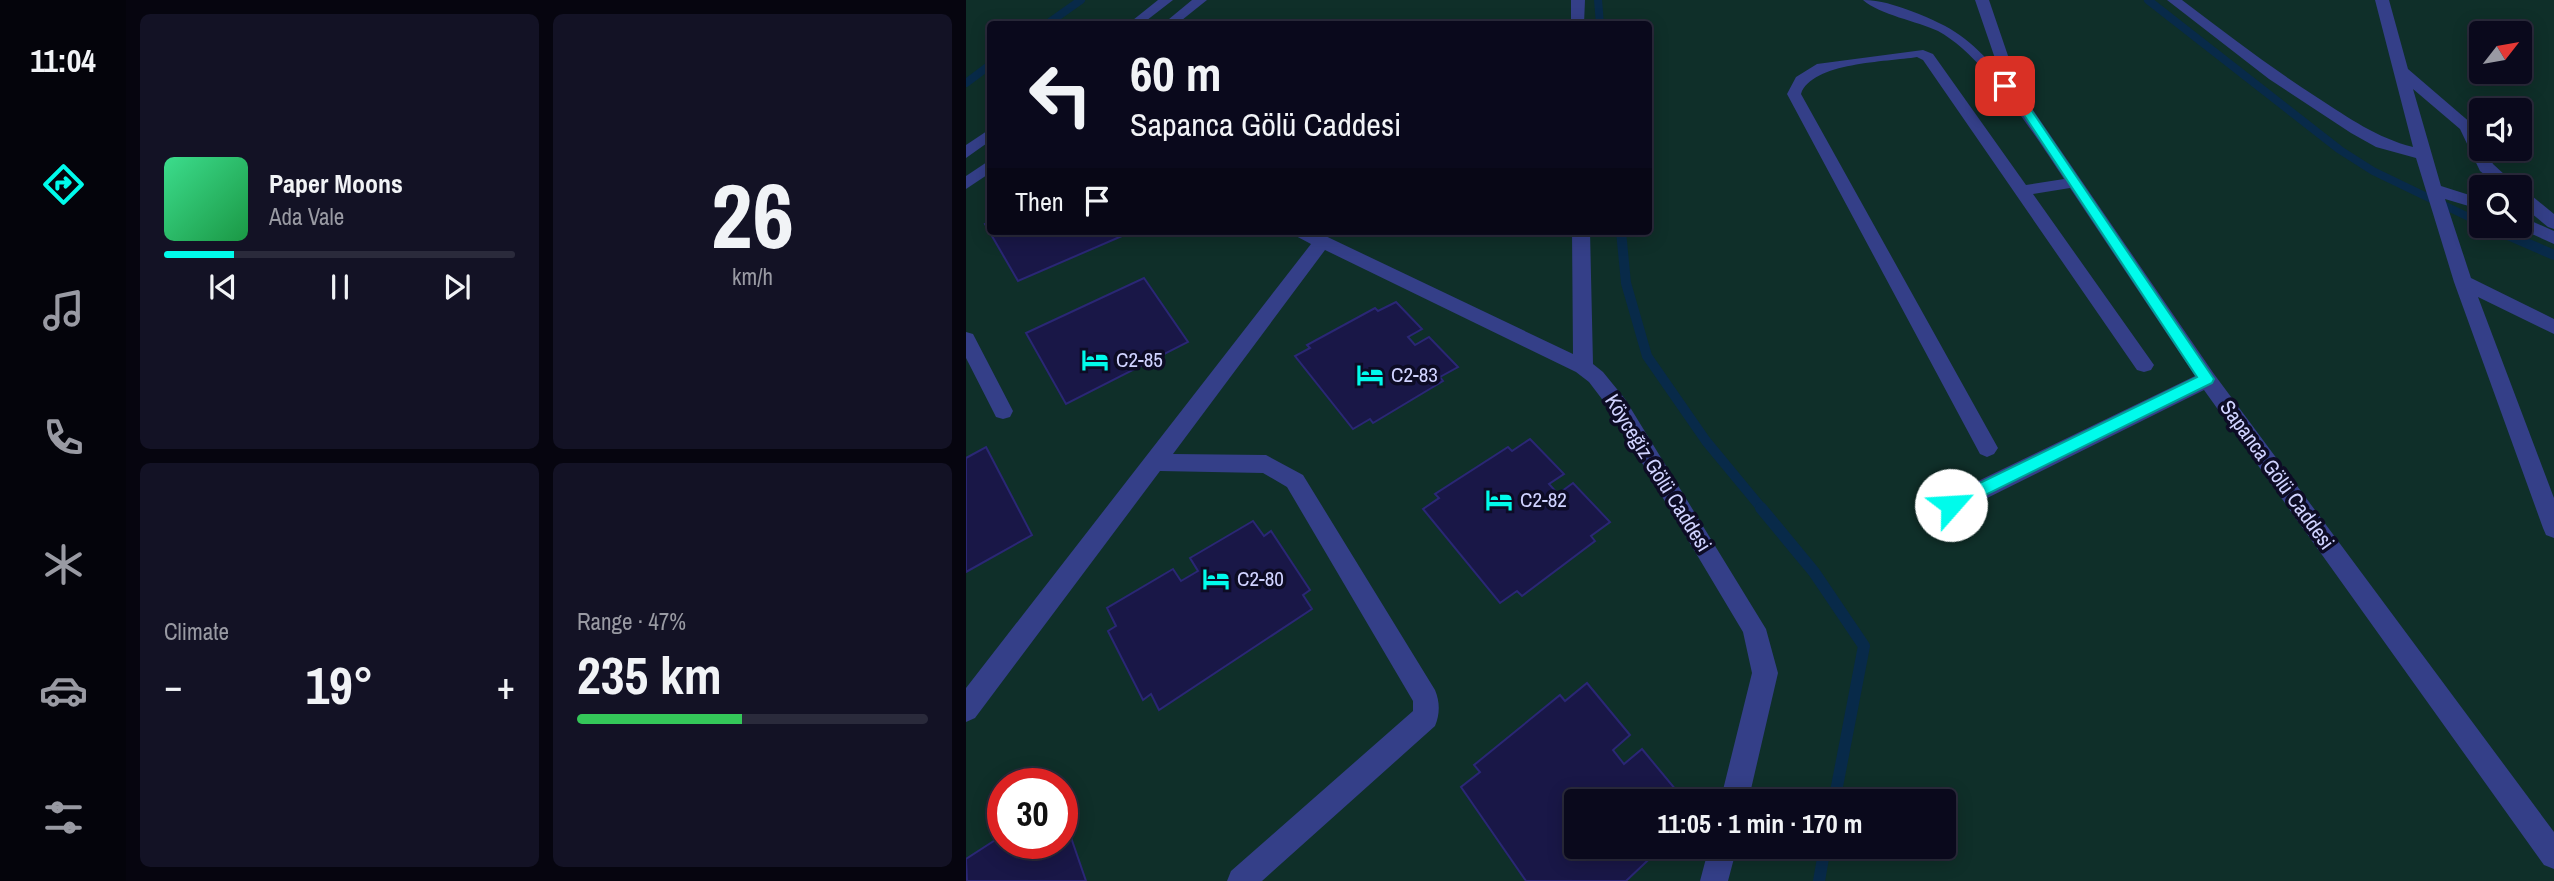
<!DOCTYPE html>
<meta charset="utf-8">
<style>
:root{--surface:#0a091c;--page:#131225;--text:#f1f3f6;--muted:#999aa3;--line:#2a2a3b;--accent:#00fbeb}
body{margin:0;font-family:"Archivo Narrow",sans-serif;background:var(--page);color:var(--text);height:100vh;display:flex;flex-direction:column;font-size:26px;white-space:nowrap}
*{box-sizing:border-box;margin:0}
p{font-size:23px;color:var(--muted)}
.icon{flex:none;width:38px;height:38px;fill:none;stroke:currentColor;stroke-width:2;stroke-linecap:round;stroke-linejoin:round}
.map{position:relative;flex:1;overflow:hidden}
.sheet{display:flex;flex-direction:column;gap:14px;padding:14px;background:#06050f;width:840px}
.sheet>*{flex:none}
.top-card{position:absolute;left:21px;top:21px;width:665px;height:214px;border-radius:7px;box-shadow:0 4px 18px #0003,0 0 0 2px var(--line);background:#0a091c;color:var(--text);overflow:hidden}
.needle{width:46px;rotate:59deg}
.controls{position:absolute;left:1503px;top:21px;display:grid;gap:14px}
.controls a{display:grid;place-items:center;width:63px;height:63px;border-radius:7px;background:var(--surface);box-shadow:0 4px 18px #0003,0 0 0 2px var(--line);font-size:35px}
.speed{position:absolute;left:21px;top:768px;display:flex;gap:14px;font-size:35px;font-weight:700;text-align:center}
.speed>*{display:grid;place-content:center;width:91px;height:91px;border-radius:50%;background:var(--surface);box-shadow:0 4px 18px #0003,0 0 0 2px var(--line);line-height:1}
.speed .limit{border:10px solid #d22;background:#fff;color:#111}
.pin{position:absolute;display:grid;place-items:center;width:60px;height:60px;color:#fff;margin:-30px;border-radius:14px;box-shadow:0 4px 10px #0006}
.me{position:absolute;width:77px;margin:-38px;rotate:64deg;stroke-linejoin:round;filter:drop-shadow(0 0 5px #0008)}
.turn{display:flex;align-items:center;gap:24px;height:147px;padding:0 28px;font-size:32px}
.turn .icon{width:91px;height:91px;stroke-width:2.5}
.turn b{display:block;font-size:49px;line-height:60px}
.then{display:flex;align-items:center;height:66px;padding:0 28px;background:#0003;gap:14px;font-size:26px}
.big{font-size:52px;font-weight:800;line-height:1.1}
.sheet .widget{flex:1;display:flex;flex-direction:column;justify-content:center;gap:10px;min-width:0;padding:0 24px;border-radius:10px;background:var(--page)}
.sheet .dial{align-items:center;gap:0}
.dial b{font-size:91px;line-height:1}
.song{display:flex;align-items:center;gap:21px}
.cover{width:84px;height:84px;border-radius:10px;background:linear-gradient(135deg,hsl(150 70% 55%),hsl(140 70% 35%))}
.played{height:7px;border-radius:4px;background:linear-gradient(90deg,var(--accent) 20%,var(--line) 20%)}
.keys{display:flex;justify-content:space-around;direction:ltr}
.heat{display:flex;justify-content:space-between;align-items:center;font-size:38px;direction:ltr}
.charge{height:10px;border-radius:5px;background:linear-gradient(90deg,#34c759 47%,var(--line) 0)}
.sheet .tiles{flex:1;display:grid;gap:14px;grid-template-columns:repeat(2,1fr)}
.trip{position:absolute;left:598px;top:789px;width:392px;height:70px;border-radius:7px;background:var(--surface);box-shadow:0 4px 18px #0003,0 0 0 2px var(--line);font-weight:800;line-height:70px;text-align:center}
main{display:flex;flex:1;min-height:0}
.dock{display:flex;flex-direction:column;width:126px;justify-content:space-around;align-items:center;background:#04040b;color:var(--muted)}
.dock .icon{width:49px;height:49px}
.dock .selected{color:var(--accent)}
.dock b{font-size:32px;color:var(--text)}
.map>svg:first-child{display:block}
</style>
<main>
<nav class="dock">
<b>11:04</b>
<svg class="icon selected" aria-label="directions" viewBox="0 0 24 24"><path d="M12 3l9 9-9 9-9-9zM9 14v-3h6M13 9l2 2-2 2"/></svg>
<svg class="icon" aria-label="music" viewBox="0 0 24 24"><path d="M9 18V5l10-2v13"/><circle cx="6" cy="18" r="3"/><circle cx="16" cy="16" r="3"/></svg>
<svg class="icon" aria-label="phone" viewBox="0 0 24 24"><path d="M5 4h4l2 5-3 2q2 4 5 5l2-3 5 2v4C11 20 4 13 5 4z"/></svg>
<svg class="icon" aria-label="climate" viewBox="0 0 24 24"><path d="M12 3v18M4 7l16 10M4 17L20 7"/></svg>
<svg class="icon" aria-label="car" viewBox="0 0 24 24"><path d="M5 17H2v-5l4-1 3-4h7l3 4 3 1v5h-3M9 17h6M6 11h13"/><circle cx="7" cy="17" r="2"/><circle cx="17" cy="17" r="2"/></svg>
<svg class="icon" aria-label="filters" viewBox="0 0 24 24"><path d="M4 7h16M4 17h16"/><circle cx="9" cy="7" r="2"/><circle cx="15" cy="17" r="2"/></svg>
</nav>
<section class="sheet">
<div class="tiles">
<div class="widget">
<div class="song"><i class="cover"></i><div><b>Paper Moons</b><p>Ada Vale</p></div></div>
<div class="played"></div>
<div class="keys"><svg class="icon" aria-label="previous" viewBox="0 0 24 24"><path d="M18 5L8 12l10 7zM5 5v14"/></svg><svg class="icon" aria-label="pause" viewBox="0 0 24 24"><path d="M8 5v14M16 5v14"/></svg><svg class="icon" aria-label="next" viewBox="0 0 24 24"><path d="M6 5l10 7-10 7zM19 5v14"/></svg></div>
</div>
<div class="widget dial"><b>26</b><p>km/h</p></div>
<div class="widget"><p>Climate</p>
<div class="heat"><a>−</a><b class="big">19°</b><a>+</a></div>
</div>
<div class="widget"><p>Range · 47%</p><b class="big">235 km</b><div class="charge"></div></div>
</div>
</section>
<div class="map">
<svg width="1588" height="881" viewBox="0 0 1588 881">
<rect width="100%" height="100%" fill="#0d0c25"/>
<path fill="#0f2f29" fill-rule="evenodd" d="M0 0H1588V881H0ZM24 24H682V231H24ZM1516 33H1554V72H1516ZM1516 110H1554V149H1516ZM1516 187H1554V226H1516ZM37 784H96V844H37ZM611 802H978V847H611Z"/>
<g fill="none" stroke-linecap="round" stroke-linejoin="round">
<path stroke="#082a49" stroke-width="8" d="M632 0 634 24
M1182 0 1374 150 1407 171 1515 223
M81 24 115 0
M0 83 24 65"/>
<path stroke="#082a49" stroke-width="10" d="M1512 221 1516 223
M1521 226 1588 255
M655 231 660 283 681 356 740 441 797 510"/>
<path stroke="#082a49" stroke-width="12" d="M795 508 848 572 898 646 868 802
M853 881 859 847"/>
</g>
<path fill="#191747" stroke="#2a2775" stroke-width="2" d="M24 222V231H153L156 236 52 281 19 224Z
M178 278 222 342 100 404 60 333Z
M430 302 456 329 442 337 449 345 463 337 492 367 474 377 477 381 407 423 404 419 387 429 329 356 344 348 341 345 409 308 412 311Z
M564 439 598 474 583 484 592 494 607 483 644 522 625 536 629 541 556 596 551 591 534 603 457 509 473 498 469 494 542 447 546 451Z
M20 447 66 535 0 572V458Z
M287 521 298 536 305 531 344 590 337 595 346 609 193 710 185 694 177 700 142 631 150 626 141 608 207 569 215 581 232 571 224 558Z
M621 683 664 735 647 750 658 764 676 749 720 802H611V847H696L660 881H560L495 787 514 772 508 765 594 695 599 701Z
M100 823 120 881H1L0 859 37 835V844H96V826Z"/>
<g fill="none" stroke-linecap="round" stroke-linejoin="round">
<path fill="#343f88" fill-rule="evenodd" d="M192 0H207L176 24H162Z
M226 0H241L211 24H197Z
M605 0H619L618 24H605Z
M897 0C915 0 928 5 945 11 989 28 1002 38 1034 73L1009 0H1023L1053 88 1050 91 1067 110 1248 374 1588 832V869L1578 865 1238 390 993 512 985 514 977 512 974 505 977 498 1229 376 1104 188 1067 194 1188 365 1185 370 1178 372 1171 370 957 60 951 57C921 62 846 62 835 94L1032 448 1028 454 1021 457 1014 454 821 94 830 77 851 64 957 50 967 54 1060 185 1098 179C1070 136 1017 55 972 31 951 21 914 15 897 0Z
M1201 0H1216C1261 34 1305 68 1352 98 1383 118 1411 138 1447 147L1409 0H1423L1442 69 1506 124 1516 141V149H1519L1527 164 1552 187H1534L1514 171 1494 129 1447 89 1475 186 1516 199V210L1479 199 1505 278 1588 319V334L1512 297 1588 498V538L1580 535 1577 528 1488 282 1450 158 1410 147 1385 133 1303 79Z
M24 129V141L0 158V145Z
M24 160V173L0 189V176Z
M1554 190 1560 191 1588 214V229L1582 227 1554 204Z
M1554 216 1588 231V244L1548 226H1554Z
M325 231H349L607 354 606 231H624L627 364 637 372 659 399 800 629 812 673 782 802H754L786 673 777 632 645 411 623 382 610 372 359 250 207 454 300 455 337 475 469 690C474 702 474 714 469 726L296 881H261L265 871 447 711V701L321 487 297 473 194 471 9 718 0 722V688L345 244 328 235Z
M0 332 7 334 47 411 44 417 37 419 30 417 27 411 0 358Z
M743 847H771L762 881H734Z"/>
</g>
<path fill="#00fbeb" stroke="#00a399" stroke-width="2" d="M1035 83H1043L1066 111 1248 379 1246 383 985 512 979 510 976 505 979 500 1231 377 1058 115 1033 86Z"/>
<defs>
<symbol id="hotel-bare" viewBox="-9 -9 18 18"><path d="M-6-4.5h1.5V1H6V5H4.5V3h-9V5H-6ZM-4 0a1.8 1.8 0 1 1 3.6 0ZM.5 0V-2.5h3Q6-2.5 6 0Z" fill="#00fbeb" stroke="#0d0c25" stroke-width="2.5" paint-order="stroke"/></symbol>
</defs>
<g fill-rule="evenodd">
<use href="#hotel-bare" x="110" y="341" width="38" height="38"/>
<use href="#hotel-bare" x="385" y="356" width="38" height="38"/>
<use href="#hotel-bare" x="514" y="481" width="38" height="38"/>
<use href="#hotel-bare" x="231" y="560" width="38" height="38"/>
</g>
<g text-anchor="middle" stroke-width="7" stroke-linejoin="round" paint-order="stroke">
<g font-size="21" fill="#d0d3ff" stroke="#0d0c25" text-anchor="start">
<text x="150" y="367">C2-85</text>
<text x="425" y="382">C2-83</text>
<text x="554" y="507">C2-82</text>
<text x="271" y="586">C2-80</text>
</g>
<g font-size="21" fill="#d0d3ff" stroke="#0d0c25">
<text transform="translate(692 473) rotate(58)" y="7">Köyceğiz Gölü Caddesi</text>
<text transform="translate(1311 475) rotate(54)" y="7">Sapanca Gölü Caddesi</text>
</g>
</g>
</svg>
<div class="controls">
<a><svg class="needle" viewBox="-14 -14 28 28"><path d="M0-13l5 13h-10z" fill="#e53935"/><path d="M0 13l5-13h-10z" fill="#999aa3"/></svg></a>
<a><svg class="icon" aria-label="sound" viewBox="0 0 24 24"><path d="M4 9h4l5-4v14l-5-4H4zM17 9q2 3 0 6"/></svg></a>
<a><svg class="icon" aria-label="search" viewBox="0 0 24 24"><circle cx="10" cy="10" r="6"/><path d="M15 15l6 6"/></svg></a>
</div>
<div class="speed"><div class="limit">30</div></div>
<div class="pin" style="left:1039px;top:86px;background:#d93025"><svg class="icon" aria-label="arrive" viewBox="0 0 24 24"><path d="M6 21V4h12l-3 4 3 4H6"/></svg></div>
<svg class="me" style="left:985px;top:505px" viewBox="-20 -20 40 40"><circle r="19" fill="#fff"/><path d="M0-13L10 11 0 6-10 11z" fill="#00fbeb"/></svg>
<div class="trip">11:05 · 1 min · 170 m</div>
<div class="top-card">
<div class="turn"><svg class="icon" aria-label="left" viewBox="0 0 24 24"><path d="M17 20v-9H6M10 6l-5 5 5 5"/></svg><div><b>60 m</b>Sapanca Gölü Caddesi</div></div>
<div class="then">Then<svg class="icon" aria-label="arrive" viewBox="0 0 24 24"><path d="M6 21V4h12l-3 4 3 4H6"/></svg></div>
</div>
</div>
</main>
